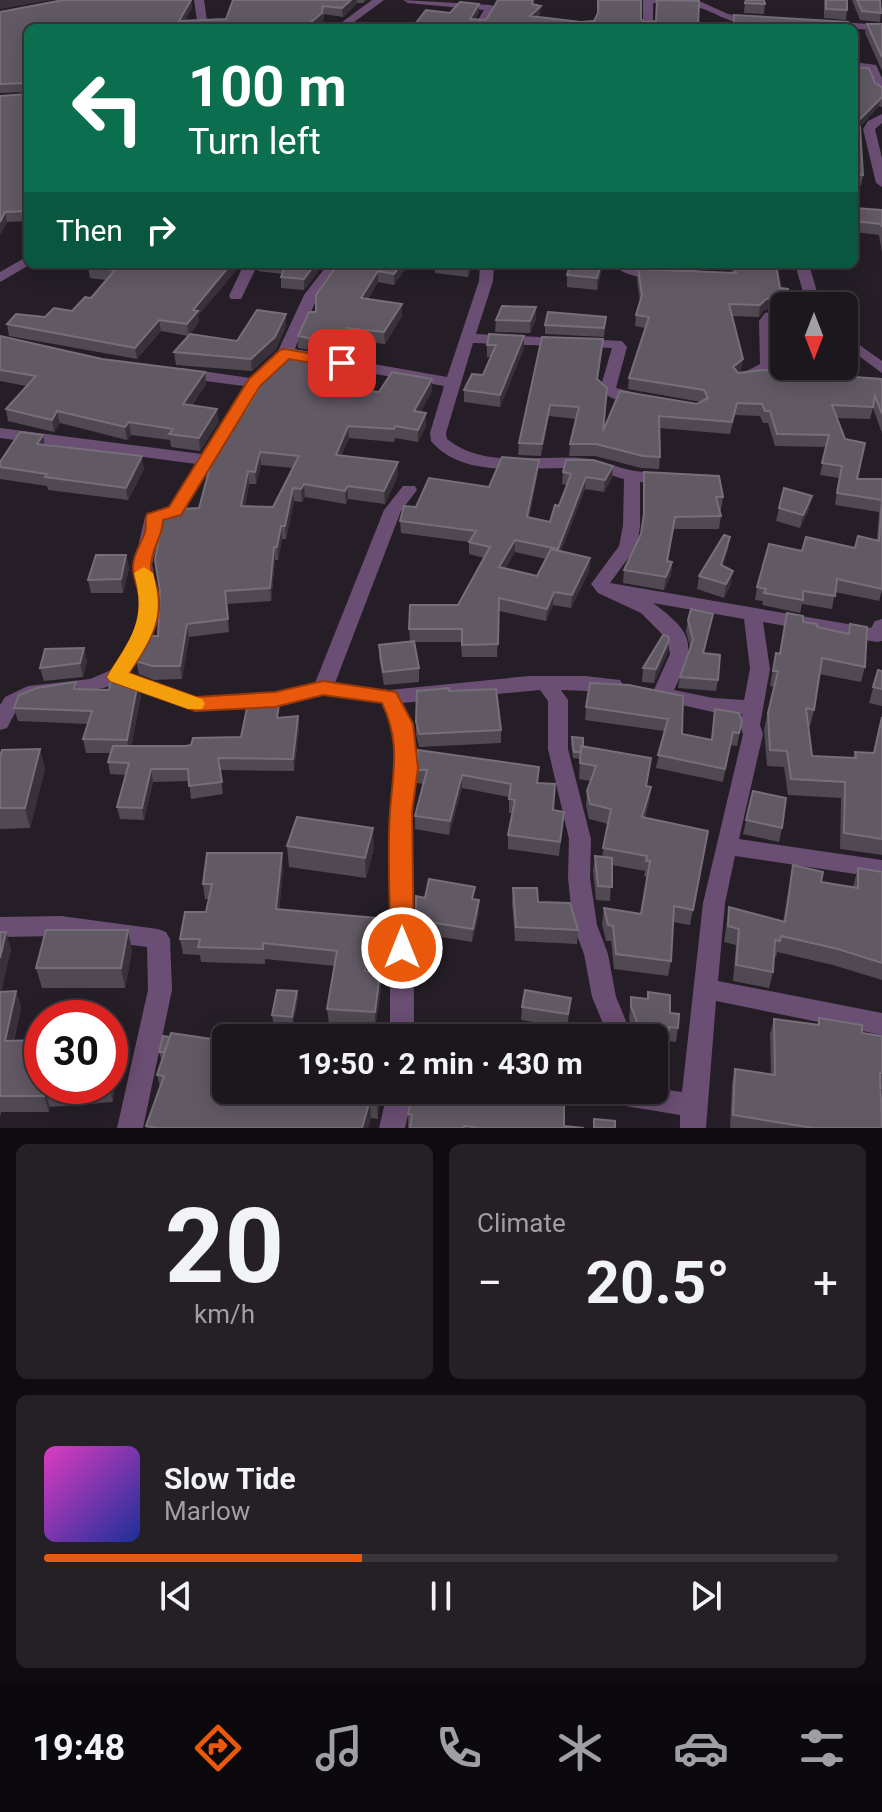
<!DOCTYPE html>
<meta charset="utf-8">
<style>
:root{--surface:#1c161d;--page:#251f26;--text:#f1f3f6;--muted:#a09fa4;--line:#3a353b;--accent:#ea580c}
body{margin:0;font-family:Roboto,sans-serif;background:var(--page);color:var(--text);height:100vh;display:flex;flex-direction:column;font-size:30px;white-space:nowrap}
*{box-sizing:border-box;margin:0}
p{font-size:26px;color:var(--muted)}
.icon{flex:none;width:44px;height:44px;fill:none;stroke:currentColor;stroke-width:2;stroke-linecap:round;stroke-linejoin:round}
.map{position:relative;height:1128px;overflow:hidden}
.sheet{display:flex;flex-direction:column;gap:16px;padding:16px;background:#0f0c10;flex:1}
.sheet>*{flex:none}
.guide{position:absolute;left:24px;top:24px;width:834px;height:244px;border-radius:12px;box-shadow:0 4px 20px #0003,0 0 0 2px var(--line);background:#0b6e4f;color:#fff;overflow:hidden}
.needle{width:52px;rotate:180deg}
.tools{position:absolute;left:770px;top:292px;display:grid;gap:16px}
.tools a{display:grid;place-items:center;width:88px;height:88px;border-radius:12px;background:var(--surface);box-shadow:0 4px 20px #0003,0 0 0 2px var(--line);font-size:40px}
.speed{position:absolute;left:24px;top:1000px;display:flex;gap:16px;font-size:40px;font-weight:700;text-align:center}
.speed>*{display:grid;place-content:center;width:104px;height:104px;border-radius:50%;background:var(--surface);box-shadow:0 4px 20px #0003,0 0 0 2px var(--line);line-height:1}
.speed .limit{border:12px solid #d22;background:#fff;color:#111}
.pin{position:absolute;display:grid;place-items:center;width:68px;height:68px;color:#fff;margin:-34px;border-radius:16px;box-shadow:0 4px 12px #0006}
.me{position:absolute;width:88px;margin:-44px;rotate:0deg;stroke-linejoin:round;filter:drop-shadow(0 0 6px #0008)}
.turn{display:flex;align-items:center;gap:28px;height:168px;padding:0 32px;font-size:36px}
.turn .icon{width:104px;height:104px;stroke-width:2.5}
.turn b{display:block;font-size:56px;line-height:68px}
.then{display:flex;align-items:center;height:76px;padding:0 32px;background:#0003;gap:16px;font-size:30px}
.big{font-size:60px;font-weight:700;line-height:1.1}
.sheet .widget{flex:1;display:flex;flex-direction:column;justify-content:center;gap:12px;min-width:0;padding:0 28px;border-radius:12px;background:var(--page)}
.sheet .dial{align-items:center;gap:0}
.dial b{font-size:104px;line-height:1}
.song{display:flex;align-items:center;gap:24px}
.cover{width:96px;height:96px;border-radius:12px;background:linear-gradient(135deg,hsl(310 70% 55%),hsl(230 70% 35%))}
.played{height:8px;border-radius:4px;background:linear-gradient(90deg,var(--accent) 40%,var(--line) 40%)}
.keys{display:flex;justify-content:space-around;direction:ltr}
.heat{display:flex;justify-content:space-between;align-items:center;font-size:44px;direction:ltr}
.sheet .tiles{flex:1;display:grid;gap:16px;grid-template-columns:1fr 1fr}
.widget:last-child{grid-column:span 2}
.trip{position:absolute;left:212px;top:1024px;width:456px;height:80px;border-radius:12px;background:var(--surface);box-shadow:0 4px 20px #0003,0 0 0 2px var(--line);font-weight:700;line-height:80px;text-align:center}
.tabs{display:flex;height:128px;justify-content:space-around;align-items:center;background:#0b090c;color:var(--muted)}
.tabs .icon{width:56px;height:56px}
.tabs .current{color:var(--accent)}
.tabs b{font-size:36px;color:var(--text)}
.map>svg:first-child{display:block}
</style>
<div class="map">
<svg width="882" height="1128" viewBox="0 0 882 1128">
<rect width="100%" height="100%" fill="#251e27"/>
<g fill="none" stroke-linecap="round" stroke-linejoin="round">
<path fill="#6b4e73" fill-rule="evenodd" d="M194 0H204L207 21 204 28H194L197 21Z
M372 0H384L346 28H334Z
M403 0 491 5 496 8 483 28H473L484 10 408 3Z
M643 0H697L728 14 762 20C740 33 715 10 693 6 680 3 666 4 653 3V28H643Z
M827 21 882 25V31L823 26 822 24Z
M854 62 876 65 882 78V95L876 92 868 70 854 68Z
M882 114V123L875 129 882 158V187L876 183 863 129 868 121Z
M28 256V264H31L0 282V272Z
M244 264H258L241 299H231L229 296Z
M328 264H342L318 296 293 353 260 386 181 515 163 520 152 564 159 604 158 618 144 655 128 674 196 697 275 692 315 683 384 510 403 486H415L417 490 401 511 335 683 389 690 529 676H585L620 680 623 685 620 690 613 692 561 690 568 700V749L591 839 590 878 597 925 608 954 616 997 633 1038H609L592 997 584 954 573 925 568 878 569 839 548 749V701L540 690 402 703C425 750 411 780 412 829 413 898 414 968 414 1038H390C390 966 390 895 390 823 390 775 405 751 382 703L323 695 275 706 195 711 115 684C88 696 38 692 21 706 15 711 11 721 7 728L0 730V705L5 697 28 686 90 679 109 671 126 652 141 611 134 564 145 517 148 513 169 507 196 464 0 438V428L202 454 244 386 182 378 174 373 182 368 250 378 278 351 304 295Z
M480 264H494L493 281 476 334 622 341 627 347 616 388 648 396 650 399 642 404C626 401 611 402 600 389L612 348 473 343 446 433 447 439C484 469 536 455 580 458 600 459 616 468 635 471 647 473 660 471 672 474L674 478 666 483 640 482V526L637 546 610 583 871 628 875 621 882 619V641L877 642 763 622 770 669 760 725 763 734 739 839 882 860V878L735 856 725 903 718 981 882 1013V1035L716 1001 706 1128H680V1115L601 1102 592 1098 588 1090H654V1088L682 1092 703 903 743 734 740 725 742 714 713 712 655 699 652 694 670 654 667 639 641 613 598 593 591 584 619 546 623 526 624 479C611 476 600 470 587 469 539 464 466 483 431 441L430 433 444 386 312 363 304 358 312 353 447 377 479 281ZM653 603 744 619 750 669 744 700 713 698 674 690C696 645 695 634 653 603Z
M611 264C627 264 640 270 656 270 674 271 689 264 707 264 685 284 633 284 611 264Z
M795 264H809L821 306H807Z
M784 308V317L773 321 776 365C767 376 752 384 739 381L736 378 739 375 760 364 759 321 765 313Z
M844 334 882 361V373L844 345Z
M61 916 158 929 166 932 170 939 172 990 143 1128H117L148 990 147 947 61 936 0 937V917Z
M388 1090H414L405 1128H379Z"/>
</g>
<path fill="#504952" fill-rule="evenodd" d="M233 0H366L363 3H357L343 17 324 14 323 22 315 28H28V92L0 93V12L192 8 185 20 226 19Z
M745 0 765 4 764 14 744 13Z
M824 0H847V10L846 20 824 18Z
M852 0H880L881 13 880 22 860 20Z
M867 24H882V71L865 33Z
M854 68 882 87V107L879 106 860 127 863 175 861 186 854 185Z
M28 94V221L7 222 0 235Z
M854 208 882 210V253L879 235 854 232Z
M153 264 198 316 199 322 190 334 237 341 286 326 276 349 252 371 176 365 174 352 188 336 161 331 137 359 9 336 7 324 72 311 91 298 106 280 90 278 88 267Z
M257 264H324L304 290 281 288V277L282 274 258 271Z
M338 264H409L394 285 378 282 368 299 402 304V316L385 344 348 340 342 356 298 348V336L316 312Z
M435 264H474L468 277 435 273Z
M603 264 597 290 567 287V275Z
M731 264H776L780 288 788 289 790 305 803 306H786L764 310 759 317 732 316 741 371 738 373 882 379V433L873 408 870 419 836 418 857 479H882V591L879 601 835 592 832 609 802 604 800 613 762 605 763 601 755 600 757 587 802 551 855 548 877 540 879 512 835 505 839 478 820 475 826 447 775 446 768 423H763L760 416 735 415 730 434 659 428 660 457 659 469 641 468 595 456H569L570 444 576 419 549 416 541 456 518 455 519 443 603 339 598 380 604 430 697 404 701 402 628 389 629 378 645 328 635 326 636 315 640 301 637 280 638 269 732 273Z
M536 307V319L530 333 495 332 496 320Z
M784 309V333L777 332 776 323 778 312Z
M606 317 604 337 545 334V325Z
M0 336 102 359 205 372 206 384 192 405 219 421 200 451 171 447 170 440 131 435 127 440 60 423 54 432 8 421 6 409 26 386 0 381Z
M524 336V348L500 407 464 402V390L483 375 491 357H487V345Z
M335 357V369L326 387 379 392 432 391 420 412 426 426 418 442 395 438 394 442 349 438 341 455 398 462V475L385 504 348 499 346 504 305 497 302 502 294 501 286 539H282L278 560H275L271 601 227 604 229 632 189 637 182 679 154 680 139 674 136 661 158 636 199 508 245 412ZM261 465 293 468 273 507 245 506 249 484H256Z
M43 435 45 445 144 469 128 500 48 490 47 486 0 479V462Z
M539 460 538 472 529 518 550 522 567 485 562 484 563 472 612 478 604 492 585 489 561 551 590 558 589 571 571 608 553 605 546 621 499 611 497 657H462L461 642H414L419 668V682L384 685 379 658V645L410 642 409 629 458 605 484 558 469 554V542L401 533 400 521 416 507 489 487ZM515 552 546 559 537 576 505 569Z
M644 472 723 497 721 510H719L721 516 719 529H674L668 561 672 562 671 575 664 590 623 583 624 570 641 534 643 523Z
M779 508 809 509 800 528 776 521Z
M728 550 722 566 731 584 724 598 697 589 699 576Z
M126 555 129 568 123 593H91L88 580Z
M713 614 704 653 718 680 716 691 678 688 680 677 690 647 686 631 688 620Z
M803 622 817 627 848 634 850 624 865 667 861 682 819 674 814 710 810 726H809L812 756 853 758 855 752 873 753 882 714V855L840 849 841 798 788 795 784 767 767 766 764 729 774 687 770 686 773 669 780 654Z
M669 640 667 654 654 683 642 682 643 668Z
M84 648 87 662 83 677 44 681 40 668Z
M878 670 882 671V706L869 703Z
M76 682 78 689 141 696 131 746H186L241 737 280 718 298 716 299 728 294 771 220 770 223 794 191 799 189 781 153 782 144 820 120 819 117 807 126 775 110 774 108 762 110 753H86L83 739 88 724 18 721 14 708Z
M449 691 501 730V743L419 747 416 735V721Z
M683 696 682 734 711 740 715 709 742 721 737 746 730 745 723 782 656 768 664 731 585 720 586 707Z
M572 737 583 747 647 786 651 787 649 802 645 818 708 831 690 925 673 922 671 961 668 976 614 969 611 941H606L602 924 604 908 641 914 647 877 644 876 645 871 612 865 610 901 596 900 593 870 595 856 602 857 608 824 589 819 586 806 587 791 590 781 579 779 580 759 573 758 571 744Z
M40 749 45 769 30 828 0 829V757Z
M417 770 538 783 553 810 564 812 559 856 508 849V835L513 813H509V797L462 788 449 835 415 829V816L423 784 417 783Z
M753 791 782 828 779 842 743 834Z
M287 846 374 848 366 878 289 867Z
M793 865 821 882 853 887 858 868 882 872V980L833 965 777 952 776 957 774 956 773 972 769 988 733 981 736 945 724 942 729 907 783 922Z
M283 869 279 910 376 934 369 972 380 973 381 988 375 1028 329 1024 327 1009 335 966 265 959V964L201 962 200 955 183 954 180 939 206 912 209 899H205L203 884Z
M513 888 538 902 578 930 577 944 515 941 512 902Z
M416 896 479 913 472 942 416 933Z
M0 932 11 949 1 992 16 991 21 1007 14 1041 42 1086 113 1043 116 1059 113 1102 50 1107 49 1112H1L0 1117Z
M132 950 125 988H42L36 968Z
M297 991 298 998 293 1024 273 1022 272 1015Z
M648 992 670 1013 678 1028 676 1042 668 1041 666 1049 654 1048V1038H628L630 1028 632 1027 629 1020 631 997 647 999Z
M571 998 567 1028 521 1020 522 1007Z
M819 1018 862 1033 882 1036V1089H881L882 1128H730L732 1084 735 1069 771 1075 770 1034 774 1019 817 1024Z
M163 1036 226 1090H379L378 1119 371 1118 368 1128H146V1126L160 1087 157 1075 162 1059 161 1058 159 1052Z
M408 1114 564 1126 584 1128H408Z"/>
<path fill="#38313a" d="M0 0H51L0 9Z
M192 0V8L181 28 179 21Z
M351 0H357V3L343 17 342 8Z
M479 4V13L470 28V19Z
M323 6V22L315 28H304Z
M541 6 540 15 530 25V16Z
M881 96 879 106 854 133V125Z
M5 212 7 222 0 235V222Z
M231 264H242L198 316 199 322 189 336 187 324 193 310Z
M315 264H324L304 290V279Z
M401 264H409L394 285V274Z
M469 264H474L468 277V266Z
M601 264H603L597 290V278Z
M378 271V282L362 309 361 298Z
M788 294 786 306 764 310 759 317 760 305 766 299Z
M402 304V316L385 344 384 332Z
M536 307V319L530 333V321Z
M286 314V326L276 349 252 371 251 359Z
M159 320 161 331 137 359 135 348Z
M347 328 348 340 342 356V344Z
M524 336V348L500 407V395Z
M335 357V369L326 388 320 384Z
M743 359 741 371 731 379 733 367Z
M205 372 206 384 184 416 183 404Z
M432 379V391L414 424V411Z
M550 405 549 416 541 456 542 444Z
M217 409 219 421 200 451 199 438Z
M57 411 60 423 54 432 52 420Z
M426 413V426L418 442V430Z
M129 422 131 435 127 440 125 427Z
M348 426 349 438 336 467V455Z
M43 435 45 447 37 444Z
M260 452 261 465 256 484 255 472Z
M142 456 144 469 128 500 126 488Z
M539 460 538 472 527 530V517Z
M398 462V475L385 504 384 491Z
M613 466 612 478 604 492 605 480Z
M248 471 249 484 242 519 241 506Z
M586 477 585 489 557 562 558 549Z
M304 484 305 497 302 502 301 489Z
M348 486V499L346 504 345 491Z
M293 488 294 501 286 539 285 526Z
M812 496 809 509 800 528 803 515Z
M281 526 282 539 278 560 277 547Z
M730 537 728 550 719 579 721 565Z
M515 540V552L499 580V567Z
M274 547 275 560 271 601 270 588Z
M126 555 129 568 123 593 121 579Z
M590 558 589 571 571 608 572 595Z
M672 562 671 575 664 590 666 577Z
M733 571 731 584 724 598 726 584Z
M554 592 553 605 546 621 547 609Z
M187 624 189 637 182 679 180 666Z
M669 640 667 654 654 683 656 669Z
M84 648 87 662 83 677 80 663Z
M138 682 141 696 130 754 127 740Z
M298 716 299 728 294 771 293 759Z
M40 749 45 769 30 828 25 808Z
M151 769 153 782 144 820 142 808Z
M462 775V788L449 835 450 821Z
M651 787 649 802 640 832 642 817Z
M373 828 374 848 366 878 365 858Z
M282 853 283 869 278 925 276 909Z
M479 900V913L472 942 473 929Z
M376 918V934L366 987 365 971Z
M128 930 132 950 125 988 121 968Z
M6 932 11 949 0 998V958Z
M380 973 381 988 375 1028V1012Z
M16 991 21 1007 10 1057 5 1041Z
M297 991 298 998 293 1024 292 1017Z
M113 1043 116 1059 113 1102 109 1086H110Z
M377 1090H379L378 1119 377 1101Z
M45 1091 50 1107 49 1112 44 1096Z
M370 1100 371 1118 368 1128H362Z"/>
<path fill="#615963" stroke="#766e78" stroke-width="2" fill-rule="evenodd" d="M63 0H191L179 21 226 19 233 0H351L342 8 323 6 322 13 304 28H28V85L26 83 0 84V12Z
M498 0H533L532 4 541 6 530 16 581 22 594 21 598 13V0H641V19L644 22 656 21 657 0 699 1 698 28H412L426 10 450 13 460 2 479 4 470 19 486 20Z
M746 0H764L765 4 745 3Z
M826 0H847V10L826 9Z
M857 0H880L881 13 862 11Z
M734 15 848 22V28H734Z
M867 24H882V57Z
M854 68H869L875 83 882 87V97L854 125Z
M28 94V211L5 212 0 222V96Z
M854 127H860L863 175 854 174Z
M854 208 882 210V227L881 224 854 221Z
M91 264H153L167 266 169 264H231L193 310 198 311 187 324 159 320 135 348 7 324 16 314 45 317 54 308 72 311 85 297 91 298 115 270 88 267Z
M286 264H315L304 279 281 277Z
M338 264H401L394 274 378 271 361 298 402 304 384 332 347 328 342 344 298 336 309 312H316V295Z
M571 264H601L597 278 567 275Z
M734 264H776L780 288 788 289 790 305 803 306H788V294L766 299 760 305 729 304 743 359 733 367 738 373 762 370 882 379V414L875 396 873 407 832 405 845 439 865 443 857 479H882V589L837 579 835 596 803 591V600L764 593 766 589 757 587 769 544 802 551 806 537 855 548 858 536 879 541 882 500 837 493 842 466 822 463 829 435 777 434 770 411H765L762 404 737 403 732 422 659 416 660 457 643 456 596 444H570L579 407 550 405 542 444 519 443 542 337 603 339 597 379 607 388 603 431 620 391 697 404 708 398 704 390 629 378 649 317 636 315 642 295 638 269 736 273Z
M502 306 536 307 530 321 496 320Z
M784 309V321H779L778 312Z
M257 310 286 314 275 337 251 359 174 352 190 334 237 341Z
M548 312 606 317 604 328 545 325Z
M489 334 524 336 500 395 464 390 472 374 483 375 496 345H487Z
M0 336 102 359 205 372 183 404 217 409 199 438 169 434 173 429 129 422 125 427 57 411 52 420 6 409 36 376 0 370Z
M288 349 335 357 320 384 325 385 324 387 379 392 392 372 432 379 414 411 426 413 418 430 395 426 394 429 348 426 336 455 398 462 384 491 348 486 345 491 304 484 301 489 293 488 285 526H281L277 547H274L270 588 225 591 228 619 187 624 180 666H152L136 661 138 651 147 636H158L160 591 155 560 164 510 199 508 214 452 239 412H245L274 363ZM260 452 299 456 273 507 241 506 248 471 255 472Z
M20 432 43 435 37 444 142 456 126 488 45 477 47 474 0 467V462Z
M502 457 539 460 527 517 550 522 555 505 559 506 571 474 563 472 566 460H593L613 466 605 480 586 477 558 549 515 540 499 567 537 576 551 549 590 558 572 595 554 592 547 609 499 598 498 644 462 645V629H409L410 605H458L490 547 469 542 476 531 400 521 404 506 416 507 429 478 489 487Z
M644 472 719 476 723 497H716L721 516 675 517 667 561 672 562 666 577 624 570 641 534 644 514Z
M784 488 812 496 803 515 779 508Z
M724 535 730 537 721 565 733 571 726 584 699 576Z
M96 555H126L121 579 88 580Z
M691 609 713 614 703 653 720 655 718 680 680 677 693 640 688 620Z
M787 613 803 616V622L817 624V627L849 634 850 624 867 627 865 667 822 658 814 710 806 708 812 756 856 758 855 752 874 753 882 717V839L844 833 845 782 791 779 787 751 770 750 768 713 778 671H773L776 653 780 654Z
M663 635 668 636 669 640 656 669 643 668Z
M414 641 419 668 383 672 379 645Z
M84 648 80 663 40 668 45 649Z
M878 670 882 671V689L873 687Z
M112 674 138 682 127 740 83 739 92 711 14 708 19 695 37 688 76 682 74 689 109 690Z
M590 683 629 685 683 696 682 734 712 740 715 709 739 713 742 721 739 733 733 732 725 769 658 755 668 719 586 707Z
M449 688V691L496 689 501 730 419 734 416 721 417 691Z
M248 703 279 704 277 718 298 716 293 759 218 758 222 782 189 786 188 769H151L142 808 117 807 129 763 108 762 113 746H186L191 745 193 738 241 737Z
M572 737 583 738V747L581 746V752H574Z
M581 746 651 758 646 786 651 787 642 817 708 831 693 910 674 906 671 961 616 954 613 926 608 925 604 908 641 914 650 861H646L647 856 603 848 611 809 590 804 587 791 596 766 580 763Z
M40 749 25 808H0V757L2 750Z
M418 750 539 767 537 783 555 784 553 810 564 812 560 842 508 835 515 800 509 799 511 784 462 775 450 821 415 816 427 770H417Z
M753 791 786 798 782 828 746 820Z
M297 817 373 828 365 858 287 846Z
M207 853H282L276 909 376 918 365 971 380 973 375 1012 327 1009 337 951 263 943V949L198 947 200 939H180L185 912H206L212 884H203Z
M595 856 612 858V887L598 886Z
M793 865 823 872 821 882 858 888V868L882 872V963L838 949 781 936 780 941 775 940 773 972 736 965 739 929 728 926 729 907 785 922Z
M429 879 475 887 472 899 479 900 473 929 416 920V896L425 898Z
M513 888H537L538 902 570 903 578 930 516 927Z
M46 930H128L121 968H36Z
M0 932H6L0 958Z
M277 990 297 991 292 1017 272 1015Z
M525 990 571 998 568 1014 522 1007Z
M16 991 5 1041 42 1040V1086H109L45 1091 44 1096H0V992Z
M648 992 670 995V1013L679 1014 678 1028 669 1027V1036L630 1032V1028L638 1025 631 1006V997L648 999Z
M819 1018 862 1025V1033L882 1036V1073H880L882 1128H813L733 1115 735 1069 775 1075 774 1019 819 1025Z
M171 1033 226 1041V1090H377V1101L370 1100 362 1128H157L146 1126 164 1076 157 1075Z
M163 1036 170 1037 164 1052H159Z
M113 1043 110 1073V1044Z
M413 1090H442L523 1100V1092L564 1095V1126L584 1128H480L464 1126V1128H410L412 1115 408 1114Z
M594 1119 615 1121V1128H594Z"/>
<path fill="#ea580c" stroke="#983908" stroke-width="2" d="M285 349 342 359 349 363 342 368 289 359 260 386 181 515 163 520C163 537 150 550 151 568 152 576 157 585 158 593 164 623 145 649 129 673L196 697 275 692 323 681 396 692 413 724 418 768 412 812 414 948 411 955 402 958 394 955 391 948C390 903 387 856 390 812 393 770 401 743 382 703L323 695 275 707 195 711 110 681 107 677C119 657 136 639 140 616 144 598 133 583 133 567 133 553 142 543 145 532 147 525 144 520 147 514L169 507 249 379 280 350Z"/>
<path fill="#f59e0b" d="M144 567 153 573C165 618 153 636 129 673L202 699 205 704 202 709H188L110 681 107 677C131 637 147 621 134 573Z"/>
</svg>
<div class="tools">
<a><svg class="needle" viewBox="-14 -14 28 28"><path d="M0-13l5 13h-10z" fill="#e53935"/><path d="M0 13l5-13h-10z" fill="#a09fa4"/></svg></a>
</div>
<div class="speed"><div class="limit">30</div></div>
<div class="pin" style="left:342px;top:363px;background:#d93025"><svg class="icon" aria-label="arrive" viewBox="0 0 24 24"><path d="M6 21V4h12l-3 4 3 4H6"/></svg></div>
<svg class="me" style="left:402px;top:948px" viewBox="-20 -20 40 40"><circle r="17" fill="#ea580c" stroke="#fff" stroke-width="3"/><path d="M0-11L8 9 0 5-8 9z" fill="#fff"/></svg>
<div class="trip">19:50 · 2 min · 430 m</div>
<div class="guide">
<div class="turn"><svg class="icon" aria-label="left" viewBox="0 0 24 24"><path d="M17 20v-9H6M10 6l-5 5 5 5"/></svg><div><b>100 m</b>Turn left</div></div>
<div class="then">Then<svg class="icon" aria-label="right" viewBox="0 0 24 24"><path d="M7 20v-9h11M14 6l5 5-5 5"/></svg></div>
</div>
</div>
<section class="sheet">
<div class="tiles">
<div class="widget dial"><b>20</b><p>km/h</p></div>
<div class="widget"><p>Climate</p>
<div class="heat"><a>−</a><b class="big">20.5°</b><a>+</a></div>
</div>
<div class="widget">
<div class="song"><i class="cover"></i><div><b>Slow Tide</b><p>Marlow</p></div></div>
<div class="played"></div>
<div class="keys"><svg class="icon" aria-label="previous" viewBox="0 0 24 24"><path d="M18 5L8 12l10 7zM5 5v14"/></svg><svg class="icon" aria-label="pause" viewBox="0 0 24 24"><path d="M8 5v14M16 5v14"/></svg><svg class="icon" aria-label="next" viewBox="0 0 24 24"><path d="M6 5l10 7-10 7zM19 5v14"/></svg></div>
</div>
</div>
</section>
<nav class="tabs">
<b>19:48</b>
<svg class="icon current" aria-label="directions" viewBox="0 0 24 24"><path d="M12 3l9 9-9 9-9-9zM9 14v-3h6M13 9l2 2-2 2"/></svg>
<svg class="icon" aria-label="music" viewBox="0 0 24 24"><path d="M9 18V5l10-2v13"/><circle cx="6" cy="18" r="3"/><circle cx="16" cy="16" r="3"/></svg>
<svg class="icon" aria-label="phone" viewBox="0 0 24 24"><path d="M5 4h4l2 5-3 2q2 4 5 5l2-3 5 2v4C11 20 4 13 5 4z"/></svg>
<svg class="icon" aria-label="climate" viewBox="0 0 24 24"><path d="M12 3v18M4 7l16 10M4 17L20 7"/></svg>
<svg class="icon" aria-label="car" viewBox="0 0 24 24"><path d="M5 17H2v-5l4-1 3-4h7l3 4 3 1v5h-3M9 17h6M6 11h13"/><circle cx="7" cy="17" r="2"/><circle cx="17" cy="17" r="2"/></svg>
<svg class="icon" aria-label="filters" viewBox="0 0 24 24"><path d="M4 7h16M4 17h16"/><circle cx="9" cy="7" r="2"/><circle cx="15" cy="17" r="2"/></svg>
</nav>
